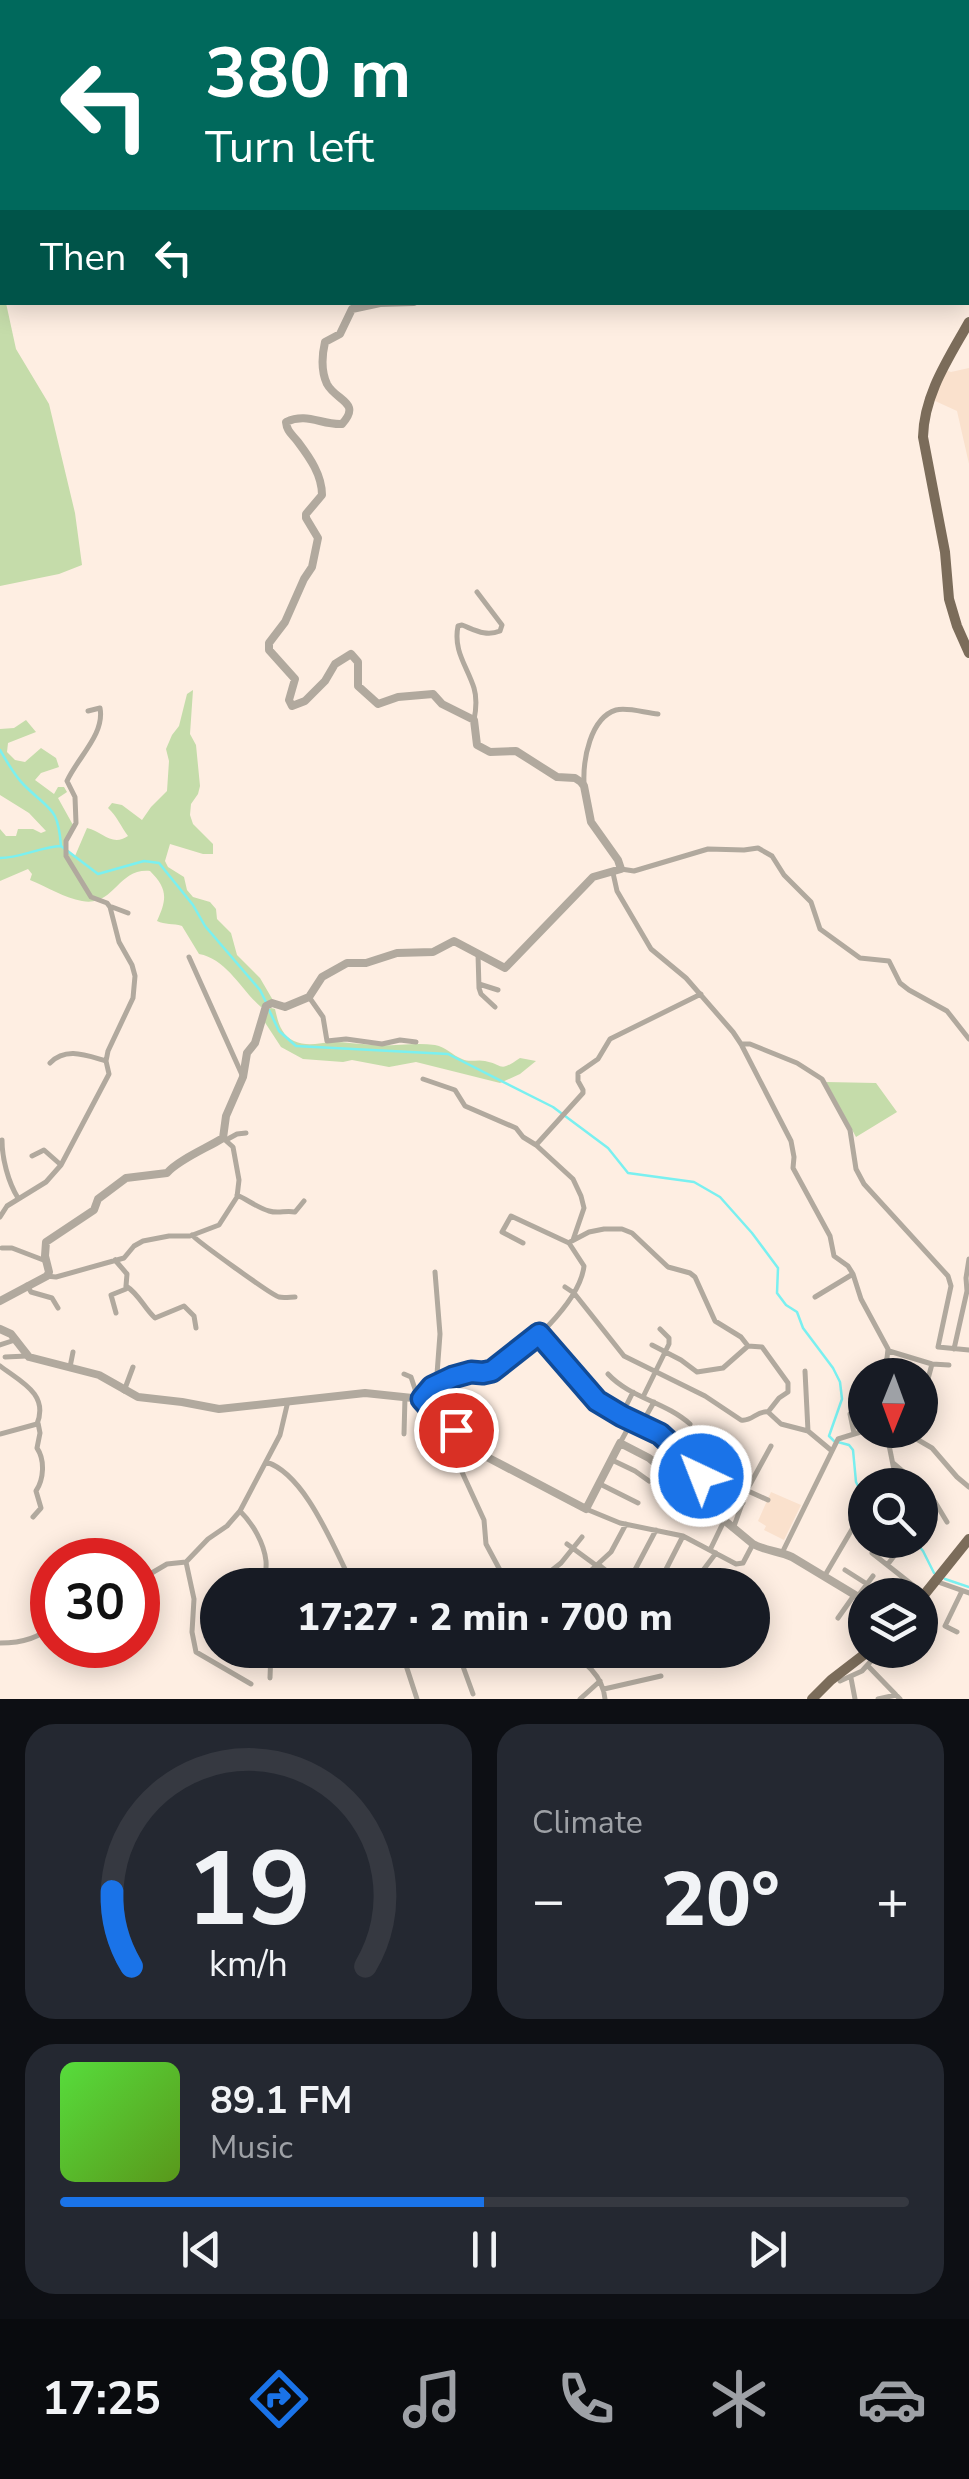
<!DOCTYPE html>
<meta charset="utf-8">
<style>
:root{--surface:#171b24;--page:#242831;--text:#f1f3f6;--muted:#9ea1a6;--line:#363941;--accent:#1a73e8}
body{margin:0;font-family:"Nunito Sans",sans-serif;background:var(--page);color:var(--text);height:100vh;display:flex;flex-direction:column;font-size:38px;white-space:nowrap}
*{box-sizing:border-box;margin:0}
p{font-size:32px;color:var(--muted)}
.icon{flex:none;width:55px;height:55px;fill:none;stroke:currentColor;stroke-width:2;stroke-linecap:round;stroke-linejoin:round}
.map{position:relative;height:1699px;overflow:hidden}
.details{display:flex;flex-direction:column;gap:25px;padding:25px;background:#0d0f14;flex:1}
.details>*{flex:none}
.banner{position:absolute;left:0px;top:0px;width:970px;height:305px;box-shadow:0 5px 25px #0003;background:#00695c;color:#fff;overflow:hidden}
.needle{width:65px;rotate:181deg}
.tools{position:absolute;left:848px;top:1358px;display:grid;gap:20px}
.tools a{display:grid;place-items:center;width:90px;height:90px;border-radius:50%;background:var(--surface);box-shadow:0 5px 25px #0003;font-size:50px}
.speed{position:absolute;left:30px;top:1538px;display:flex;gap:20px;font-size:50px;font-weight:700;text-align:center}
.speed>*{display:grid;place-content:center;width:130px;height:130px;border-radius:50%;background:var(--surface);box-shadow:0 5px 25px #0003;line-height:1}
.speed .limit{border:15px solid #d22;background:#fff;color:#111}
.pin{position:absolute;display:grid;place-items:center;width:85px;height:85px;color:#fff;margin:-42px;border:5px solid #fff;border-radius:50%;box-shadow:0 2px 10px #0007}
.me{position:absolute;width:110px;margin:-55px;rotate:317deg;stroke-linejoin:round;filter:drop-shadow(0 0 8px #0008)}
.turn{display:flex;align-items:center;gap:35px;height:210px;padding:0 40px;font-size:45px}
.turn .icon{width:130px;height:130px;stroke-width:2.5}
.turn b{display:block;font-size:70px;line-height:85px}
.then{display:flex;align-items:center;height:95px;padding:0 40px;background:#0003;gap:20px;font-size:38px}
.big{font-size:75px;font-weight:800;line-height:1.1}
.details .widget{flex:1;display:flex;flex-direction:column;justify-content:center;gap:15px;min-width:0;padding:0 35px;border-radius:30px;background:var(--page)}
.details .dial{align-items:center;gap:0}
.dial svg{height:260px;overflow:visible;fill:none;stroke:var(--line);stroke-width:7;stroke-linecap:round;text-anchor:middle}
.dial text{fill:var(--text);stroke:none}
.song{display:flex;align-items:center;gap:30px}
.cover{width:120px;height:120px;border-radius:15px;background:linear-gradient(135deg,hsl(110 70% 55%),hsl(90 70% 35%))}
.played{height:10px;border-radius:5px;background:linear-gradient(90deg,var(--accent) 50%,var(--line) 50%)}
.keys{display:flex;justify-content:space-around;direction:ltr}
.heat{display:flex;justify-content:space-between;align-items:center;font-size:55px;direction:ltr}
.details .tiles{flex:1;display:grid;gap:25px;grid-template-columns:1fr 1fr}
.widget:last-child{grid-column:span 2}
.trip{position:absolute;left:200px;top:1568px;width:570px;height:100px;border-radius:50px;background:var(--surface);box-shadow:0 5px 25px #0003;font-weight:800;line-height:100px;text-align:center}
.menu{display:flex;height:160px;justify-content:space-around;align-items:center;background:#090b0e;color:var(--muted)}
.menu .icon{width:70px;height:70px}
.menu .on{color:var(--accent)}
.menu b{font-size:45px;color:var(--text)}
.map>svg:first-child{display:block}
</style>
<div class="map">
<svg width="969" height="1699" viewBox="0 0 969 1699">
<rect width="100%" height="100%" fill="#feeee2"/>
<path fill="#fae1cd" d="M969 368V464L957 411 933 400 946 370 951 372Z
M771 1492 801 1505 784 1540 764 1530 766 1526 758 1521Z"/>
<path fill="#c5dcaa" d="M0 296 2 302 6 303 16 349 49 404 75 513 82 565 59 574 0 586Z
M193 690 190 734 196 745 200 786 198 794 191 804 190 815 193 824 213 844V854H203L170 844 165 861 168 867 184 877 187 890 193 897 210 902 216 909 217 919 231 933 237 955 260 978 274 1002 261 1007C241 990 227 959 199 954L182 926C173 923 165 925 157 921 167 899 168 889 150 871 117 868 115 907 82 901 65 898 47 887 30 880L32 874 28 869 0 881V829L6 836H16L18 829H33L41 833 46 831 29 813 0 795V729L14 728 26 720 36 732 8 743 7 752 15 760 25 762 41 748 56 758 59 767 41 773 35 780 54 794 58 787H64L67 792 58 798 73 825 65 847 75 856 87 828C103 832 112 847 128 836 121 827 117 816 108 808L112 803 122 805 142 820 151 807 167 791 169 761 166 749 172 735 179 726 187 694Z
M271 1008 275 1009C278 1022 281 1035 294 1041 307 1047 319 1043 333 1042 346 1042 359 1044 372 1045 392 1047 413 1042 435 1045 446 1047 452 1055 462 1059 471 1063 476 1059 485 1061 505 1065 498 1073 520 1058L536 1061 520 1074 500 1083 416 1062 389 1067 352 1060 343 1062 303 1059 281 1047 264 1021 266 1011Z
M826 1082 876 1083 897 1112 856 1137Z"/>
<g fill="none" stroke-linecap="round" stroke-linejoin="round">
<path stroke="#7af0f0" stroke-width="2.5" d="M0 750C7 762 14 775 24 785 50 811 58 806 61 846
M0 858C20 858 40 847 61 846L98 874 144 861 159 863 193 905 205 926 260 990 266 1002
M269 1010 279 1031 296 1046 448 1054 553 1107 608 1148 628 1173 694 1182 720 1197 752 1233 778 1268 777 1293 786 1305 797 1312 803 1328 833 1368 840 1382 842 1399 829 1436 834 1441 849 1445 853 1450 856 1482 865 1500
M914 1540 923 1551 934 1573
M945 1579 969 1587"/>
<path stroke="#b1a99e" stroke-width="5" d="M497 0 507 2
M606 0 607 2
M706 2 707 0
M839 2H849
M887 2V0
M0 206 2 207
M474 720C476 710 477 698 474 688 467 666 453 651 458 626L462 625C475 630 486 637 500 631L502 625 477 592
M584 783C583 760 590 718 616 710 628 707 645 713 658 714
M621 869 634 871 708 849 744 850 758 848 772 856 784 875 811 902 820 929 860 958 889 961 900 983 909 990 947 1011 969 1039
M613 873 617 891 651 949 686 978 733 1032 741 1044 791 1141 794 1157 793 1168 830 1236 834 1256 848 1266 853 1274 861 1299 888 1349 887 1358 880 1375
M112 907 128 913
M478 954 479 988 481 994 495 1007
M189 957 243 1077
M479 984 498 990
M309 997 323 1017 327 1041 346 1039 382 1044 400 1040 416 1042
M741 1044H750L797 1063 822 1079 850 1130 856 1169 864 1184 948 1276 951 1286 938 1347 969 1350
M50 1063C66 1047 85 1055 106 1061
M423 1079 455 1090 465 1106 516 1128 523 1137 536 1145 573 1179 581 1196 584 1208 573 1240
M2 1140C2 1158 8 1182 18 1198
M226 1140 237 1134 246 1133
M536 1145 583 1093V1090L578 1081V1073L598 1059 610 1039 701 994
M32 1156 44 1150 61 1165
M237 1195C248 1200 258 1208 269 1211 279 1214 285 1210 295 1212L304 1201
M0 1217 7 1206 46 1182 61 1165 109 1074 106 1061 108 1051 133 998 135 976 132 965 119 942 110 907 107 903 91 897 66 856V841L76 823 75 797 67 781C78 757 105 734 100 708L88 711
M192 1235C197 1241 273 1296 279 1297 283 1298 291 1297 295 1297
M570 1242 589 1232 604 1229H622L632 1233 668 1267 690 1273 695 1277 715 1321 741 1337 748 1346 762 1347 788 1383V1392L779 1398 768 1412
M2 1248H12L46 1261
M115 1260 127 1274 126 1286
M435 1272 440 1334 437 1374 440 1383
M46 1276 56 1277 124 1258 134 1246 143 1241 169 1236H190L219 1225 237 1197 239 1180 233 1147 224 1139
M27 1285 31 1292 52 1298 58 1308
M126 1286C139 1294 144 1308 155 1318L184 1306 194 1316 196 1328
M565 1287 574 1293 624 1356 705 1396 741 1420C752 1422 757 1410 768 1412
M815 1297 853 1274
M116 1313 111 1295 126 1289V1286
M539 1333 597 1401 621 1416 661 1435 700 1471 701 1476 687 1490
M0 1345 15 1340
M652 1345 681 1360 697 1372 723 1368 748 1346
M954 1349 967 1291 966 1278 969 1259
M889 1351 932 1364 949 1365
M5 1357 27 1356
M0 1366C21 1382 49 1394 37 1424L0 1434
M70 1367 73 1352
M805 1371 808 1431 832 1451
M404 1374 411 1377 418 1398
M608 1374C630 1398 666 1402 690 1424
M925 1390 932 1364
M124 1391 133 1367
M643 1397 669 1344V1338L660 1329
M422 1399C431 1385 452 1374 469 1372 477 1371 483 1375 492 1370 524 1354 580 1302 584 1266L569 1243 511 1216 502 1232 523 1243
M768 1412 781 1424 808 1431
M621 1416 633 1392
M641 1425 654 1402
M451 1428 448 1439 450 1446 484 1520 486 1544 508 1585
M886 1430 897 1485
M901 1430 932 1448 957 1477 969 1487
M854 1433 850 1414 865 1411
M404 1434 405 1397
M620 1443 632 1421
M612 1460 635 1471 649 1481
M266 1462C306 1474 334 1549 353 1585
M893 1463 919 1485
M600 1484 638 1503
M721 1485 731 1498 743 1503
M920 1486 935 1502 947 1522
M748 1491 768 1500
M586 1509 620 1523 683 1536 736 1564 743 1563 753 1544
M240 1511C253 1524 264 1543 266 1561 267 1572 263 1575 268 1585
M33 1517 41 1508 36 1491C44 1479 45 1460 37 1448L40 1433 38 1423
M733 1529 747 1490 771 1446
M883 1540 872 1553 924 1594
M567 1544 597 1566
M710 1550 724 1521
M782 1553 838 1439 867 1430
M186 1562 194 1599 192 1632 196 1652 251 1684
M888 1564 904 1543
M599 1565 609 1573
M845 1570 867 1584
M550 1572 561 1585
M824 1577 861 1514 865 1515
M138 1581 167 1564 186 1562 208 1539 227 1526 240 1511 280 1435 288 1401
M938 1582 969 1593
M533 1585 561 1563 582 1537
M575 1585 611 1552 626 1524
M627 1585 656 1530
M658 1585 683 1536
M692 1585 716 1553
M858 1596 873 1576
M838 1618 855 1594
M957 1632 945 1626 962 1591
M0 1643C19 1643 39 1639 52 1625
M401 1650 417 1699
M457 1650 473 1694
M563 1650C584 1659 603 1676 605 1699
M868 1666 900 1699
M270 1678 271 1650
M851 1678 855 1699
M840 1681 862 1671 881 1650
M604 1689 661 1676
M580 1699 600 1681
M878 1699 896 1695"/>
<path stroke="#b1a99e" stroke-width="8" d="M162 0 163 2
M185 0V2
M90 2 91 0
M694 2 698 0
M0 1301 47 1276 49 1272 45 1256 46 1242 94 1210 98 1199 126 1178 167 1173C178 1160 207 1148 223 1138L226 1116 243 1077 247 1053 255 1043 266 1006 272 1003 285 1007 309 997 322 977 347 963H366L397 953 433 952 454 941 505 968 593 877 621 869 618 860 591 822 584 786 581 782 575 778 557 777 516 751 490 752 477 745 474 720 442 704 433 694 398 697 378 704 358 686V662L351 654 335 664 325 681 305 701 292 706 289 700 295 679 269 650V643L285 622 304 579 312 567 318 538 306 518V514L322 495C322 475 310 458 298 442 292 434 287 432 286 422 307 412 321 425 342 424 362 402 336 401 327 384 321 371 322 355 325 342L340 334 352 309 380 303 414 302
M0 1329 11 1334 29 1357 99 1375 138 1397 182 1402 219 1409 365 1393 422 1399 438 1417 485 1456 586 1509 620 1443 649 1458 753 1544C766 1551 779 1551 792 1557L865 1601"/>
<path stroke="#7b6c5a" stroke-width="10" d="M969 322C949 358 924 394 923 437L945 552 949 599 957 626 969 653
M920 1600 969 1539
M812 1699 831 1680 870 1650"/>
</g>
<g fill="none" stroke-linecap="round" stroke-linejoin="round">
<defs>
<path id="route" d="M456 1430 438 1417 422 1399 432 1387 453 1377 471 1372 483 1373 492 1371 539 1334 597 1401 622 1416 660 1434 700 1471 701 1476"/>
</defs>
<use href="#route" stroke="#114b97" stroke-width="25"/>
<use href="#route" stroke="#1a73e8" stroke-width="18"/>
</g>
</svg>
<div class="tools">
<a><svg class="needle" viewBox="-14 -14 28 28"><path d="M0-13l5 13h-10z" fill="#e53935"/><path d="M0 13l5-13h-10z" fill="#9ea1a6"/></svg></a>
<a><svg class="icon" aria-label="search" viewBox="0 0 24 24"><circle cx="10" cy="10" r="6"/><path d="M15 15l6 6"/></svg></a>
<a><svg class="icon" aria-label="layers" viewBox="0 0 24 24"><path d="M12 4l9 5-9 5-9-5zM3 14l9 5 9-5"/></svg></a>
</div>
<div class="speed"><div class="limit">30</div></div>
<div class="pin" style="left:456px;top:1430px;background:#d93025"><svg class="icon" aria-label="arrive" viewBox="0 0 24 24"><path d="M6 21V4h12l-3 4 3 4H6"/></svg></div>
<svg class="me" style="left:701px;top:1476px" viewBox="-20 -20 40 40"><circle r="17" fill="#1a73e8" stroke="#fff" stroke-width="3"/><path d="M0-11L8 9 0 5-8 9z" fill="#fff"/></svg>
<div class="trip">17:27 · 2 min · 700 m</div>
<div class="banner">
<div class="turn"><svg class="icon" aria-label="left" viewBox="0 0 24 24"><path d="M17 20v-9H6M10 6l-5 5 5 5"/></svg><div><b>380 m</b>Turn left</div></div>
<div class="then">Then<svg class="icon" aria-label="left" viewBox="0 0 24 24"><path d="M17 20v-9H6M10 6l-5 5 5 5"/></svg></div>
</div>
</div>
<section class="details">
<div class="tiles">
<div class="widget dial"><svg viewBox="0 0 100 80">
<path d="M14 69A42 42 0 1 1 86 69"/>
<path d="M14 69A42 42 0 0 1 8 46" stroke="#1a73e8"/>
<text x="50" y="56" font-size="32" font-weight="700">19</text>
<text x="50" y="72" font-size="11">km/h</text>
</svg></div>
<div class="widget"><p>Climate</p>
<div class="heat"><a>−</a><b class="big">20°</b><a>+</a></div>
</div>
<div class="widget">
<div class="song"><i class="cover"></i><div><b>89.1 FM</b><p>Music</p></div></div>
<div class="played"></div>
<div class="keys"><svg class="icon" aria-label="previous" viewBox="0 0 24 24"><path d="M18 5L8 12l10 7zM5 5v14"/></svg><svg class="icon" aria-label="pause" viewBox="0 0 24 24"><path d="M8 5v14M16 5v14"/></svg><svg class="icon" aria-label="next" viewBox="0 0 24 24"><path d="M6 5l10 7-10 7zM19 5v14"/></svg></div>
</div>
</div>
</section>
<nav class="menu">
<b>17:25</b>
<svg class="icon on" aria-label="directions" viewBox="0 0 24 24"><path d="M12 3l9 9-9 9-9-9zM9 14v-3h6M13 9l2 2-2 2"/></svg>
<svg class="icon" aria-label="music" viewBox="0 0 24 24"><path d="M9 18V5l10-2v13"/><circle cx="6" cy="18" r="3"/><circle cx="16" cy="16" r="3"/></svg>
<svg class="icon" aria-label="phone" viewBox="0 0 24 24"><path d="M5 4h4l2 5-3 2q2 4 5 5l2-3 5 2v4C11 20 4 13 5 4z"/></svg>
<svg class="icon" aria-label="climate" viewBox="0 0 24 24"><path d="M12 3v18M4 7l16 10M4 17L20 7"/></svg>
<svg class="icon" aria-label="car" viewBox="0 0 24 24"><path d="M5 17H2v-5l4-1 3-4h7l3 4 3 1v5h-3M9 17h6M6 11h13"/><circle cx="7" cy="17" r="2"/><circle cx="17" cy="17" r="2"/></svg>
</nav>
